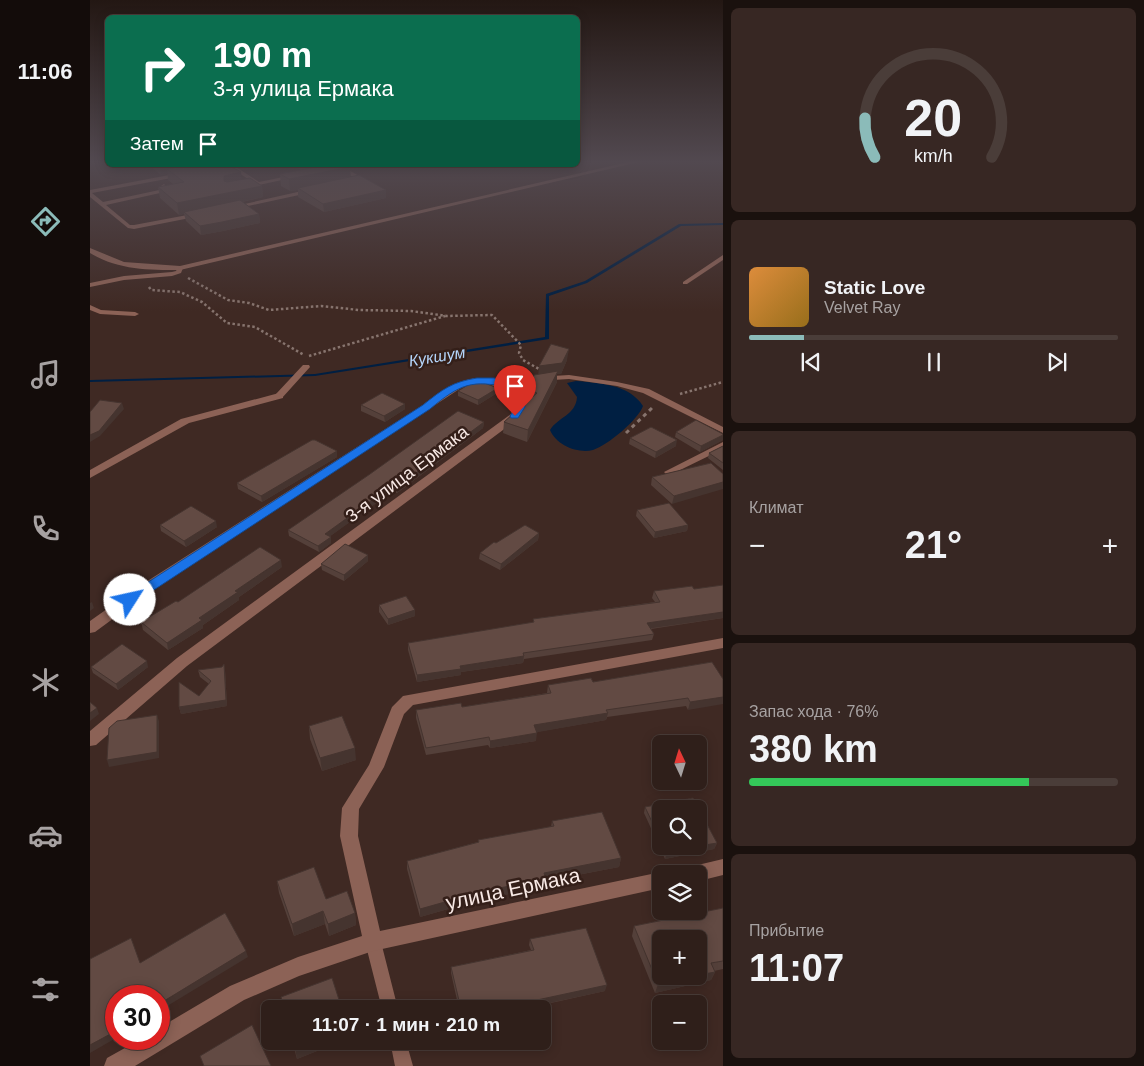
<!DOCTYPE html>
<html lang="ru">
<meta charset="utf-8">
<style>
:root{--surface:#2f1f1a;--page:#372723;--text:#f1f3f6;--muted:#a7a2a2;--line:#4a3d39;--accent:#8bbbb9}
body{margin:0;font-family:Arial,sans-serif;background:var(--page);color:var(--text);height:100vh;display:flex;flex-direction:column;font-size:19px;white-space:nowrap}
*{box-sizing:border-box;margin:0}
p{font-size:16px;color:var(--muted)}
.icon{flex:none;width:28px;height:28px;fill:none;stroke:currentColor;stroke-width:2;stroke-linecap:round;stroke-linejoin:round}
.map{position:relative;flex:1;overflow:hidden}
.sheet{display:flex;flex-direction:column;gap:8px;padding:8px;background:#1a110e;width:421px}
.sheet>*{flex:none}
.top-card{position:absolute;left:15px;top:15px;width:475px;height:152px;border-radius:8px;box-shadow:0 2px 12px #0003,0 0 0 1px var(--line);background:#0b6e4f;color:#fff;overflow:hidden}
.needle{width:32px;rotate:356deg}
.tools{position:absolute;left:562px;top:735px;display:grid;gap:10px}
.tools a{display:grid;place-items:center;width:55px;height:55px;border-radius:8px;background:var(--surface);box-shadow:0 2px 12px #0003,0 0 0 1px var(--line);font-size:25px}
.speed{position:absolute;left:15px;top:985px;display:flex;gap:10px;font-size:25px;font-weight:700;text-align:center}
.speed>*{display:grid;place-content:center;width:65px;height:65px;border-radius:50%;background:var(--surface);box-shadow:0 2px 12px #0003,0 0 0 1px var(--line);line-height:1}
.speed .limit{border:8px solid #d22;background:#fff;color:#111}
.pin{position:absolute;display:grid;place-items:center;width:42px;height:42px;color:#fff;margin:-51px -21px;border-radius:50% 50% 50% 0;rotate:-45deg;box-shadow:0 0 5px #0007}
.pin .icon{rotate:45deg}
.me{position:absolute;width:55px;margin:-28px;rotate:55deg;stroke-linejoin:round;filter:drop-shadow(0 0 4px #0008)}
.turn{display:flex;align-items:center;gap:18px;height:105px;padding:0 25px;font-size:22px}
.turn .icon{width:65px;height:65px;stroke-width:2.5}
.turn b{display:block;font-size:35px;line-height:42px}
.then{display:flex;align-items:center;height:48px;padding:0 25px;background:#0003;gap:10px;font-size:19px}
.big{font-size:38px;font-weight:700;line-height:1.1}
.sheet .card{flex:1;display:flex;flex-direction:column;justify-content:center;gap:8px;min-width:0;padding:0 18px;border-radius:8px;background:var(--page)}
.sheet .dial{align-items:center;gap:0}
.dial svg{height:130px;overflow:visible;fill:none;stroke:var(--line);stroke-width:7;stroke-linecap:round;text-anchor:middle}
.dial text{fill:var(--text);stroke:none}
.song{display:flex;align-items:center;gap:15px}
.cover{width:60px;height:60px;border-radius:8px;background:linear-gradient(135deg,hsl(30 70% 55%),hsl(40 70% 35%))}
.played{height:5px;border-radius:2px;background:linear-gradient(90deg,var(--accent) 15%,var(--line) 15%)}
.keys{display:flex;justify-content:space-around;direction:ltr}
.heat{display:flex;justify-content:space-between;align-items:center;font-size:28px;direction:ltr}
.charge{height:8px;border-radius:4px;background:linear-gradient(90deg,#34c759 76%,var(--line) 0)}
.trip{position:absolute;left:171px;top:1000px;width:290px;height:50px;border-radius:8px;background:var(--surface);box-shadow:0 2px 12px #0003,0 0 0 1px var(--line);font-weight:700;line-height:50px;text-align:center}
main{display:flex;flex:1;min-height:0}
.tabs{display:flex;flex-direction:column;width:90px;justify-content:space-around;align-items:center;background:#130c0a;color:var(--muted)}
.tabs .icon{width:35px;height:35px}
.tabs .active{color:var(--accent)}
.tabs b{font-size:22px;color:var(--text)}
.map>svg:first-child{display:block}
</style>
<main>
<nav class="tabs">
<b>11:06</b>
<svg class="icon active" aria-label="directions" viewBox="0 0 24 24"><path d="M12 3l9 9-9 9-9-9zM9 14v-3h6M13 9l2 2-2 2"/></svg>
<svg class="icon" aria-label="music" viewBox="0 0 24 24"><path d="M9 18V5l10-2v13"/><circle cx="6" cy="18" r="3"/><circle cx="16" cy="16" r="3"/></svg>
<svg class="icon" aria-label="phone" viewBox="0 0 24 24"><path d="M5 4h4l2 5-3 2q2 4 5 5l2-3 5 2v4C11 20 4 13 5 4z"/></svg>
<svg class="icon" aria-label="climate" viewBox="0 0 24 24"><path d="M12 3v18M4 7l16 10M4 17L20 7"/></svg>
<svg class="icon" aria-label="car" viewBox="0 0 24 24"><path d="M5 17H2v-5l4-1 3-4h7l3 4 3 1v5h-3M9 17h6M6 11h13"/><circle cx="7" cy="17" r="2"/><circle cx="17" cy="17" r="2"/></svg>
<svg class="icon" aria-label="filters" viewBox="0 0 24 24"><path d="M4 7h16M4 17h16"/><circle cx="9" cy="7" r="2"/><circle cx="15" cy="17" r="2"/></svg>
</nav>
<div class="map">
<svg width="633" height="1066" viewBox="0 0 633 1066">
<rect width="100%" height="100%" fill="#3f2923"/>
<path fill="#001f42" d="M486 381C509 383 539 384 553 406 548 420 518 445 503 450 488 454 466 445 460 430 468 417 486 415 487 397L477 383Z"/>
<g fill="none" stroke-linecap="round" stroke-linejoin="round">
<path fill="#001f42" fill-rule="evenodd" d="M633 223V225L591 226 497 283 459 296V339L225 376 0 382V380L225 374 455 337 456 294 495 281 589 224Z"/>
<path stroke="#87746e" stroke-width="2.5" stroke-dasharray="2.5 2.5" stroke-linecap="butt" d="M98 278 138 300 159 303 179 310 231 306 269 310 321 311 357 316 402 315 431 345 429 353 433 360 449 369
M59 287 61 290 90 292 112 302 137 323 165 327 214 355
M219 356 355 316
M590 394 633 382"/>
<path stroke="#87746e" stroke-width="3" stroke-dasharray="4 4" stroke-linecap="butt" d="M536 433 563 407"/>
<path fill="#8c6256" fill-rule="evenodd" d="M137 165H143L169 182 203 175 206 177 155 188 153 187V185L164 183Z
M243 165H250L276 180 267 182 268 180Z
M90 173 92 176 2 193 13 202 74 189 71 186 74 184 79 189V191L16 205 40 225H44L108 213 111 215 110 216 44 229 38 228 0 197V190Z
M221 189 224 191 223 192 144 209 141 207Z
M633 255V260L597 284H593V282Z
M90 266 93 268 91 273 82 276 34 280 0 287V283L34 276 82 272 86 271 88 267Z
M0 305 11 310 45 312 49 314 45 316 10 314 0 310Z
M213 365H219L220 367 192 398H186V394Z
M479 375 527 382 559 389 633 427V433L553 393 527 386 479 379 463 380 424 388 420 386 424 384 463 376Z
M633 442V449L582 474H576L574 472Z
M283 934 288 937 291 942 308 1009H292L275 942 278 937Z
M300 1041H316L323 1066H305Z"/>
<path fill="#8c6256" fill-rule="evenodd" d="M538 162H549L90 270C58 270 28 270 0 253V248L34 262 90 266Z
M386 378 428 384C435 396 436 406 429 418L97 666 6 745 0 746V731L87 658 421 414 424 401 420 388 386 384 371 388 58 593 5 632 0 633V621L48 587 333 405C350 391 365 381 386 378Z
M189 393 193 394V398L99 423 0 478V470L91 419Z
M633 638V648L323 705 314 714 294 767 269 809 268 836 290 931 571 872 577 874H571V888L283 951 209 976 154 1000 45 1066H14L17 1058 51 1039H69V1028L140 986 208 957 272 936 250 836 252 808 279 765 302 707 313 696Z
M633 859V875L609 881V874H592L595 868Z"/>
</g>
<path fill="#54403a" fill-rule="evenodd" d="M51 165H76L77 174 71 175 61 167 52 168Z
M202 165H265L259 166 260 167V177L296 190V198L234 212 208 197V190L200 191 191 186 190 174 211 170Z
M77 169 152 179 172 186 173 197 152 202 169 214 170 223 133 231 111 235 96 221 94 214 89 215 70 198 68 187 83 184 78 180Z
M477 360 471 374H467V382L437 442 413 433 414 422 436 402 437 391 448 374Z
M368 391 407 393 388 405 368 396Z
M271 405 315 409 295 422 271 411Z
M394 422 393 428 307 493 303 491 240 536 241 543 229 552 199 536 198 530Z
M586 432 633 434V440L610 452 585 437Z
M540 438 586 446 565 458 539 444Z
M633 446V470L618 458 619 453Z
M247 451V457L172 502 148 489 147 483Z
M621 463 582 504 561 485 562 477Z
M547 510 598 525 597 531 564 538 546 516Z
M70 525 127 527 96 547 71 531Z
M449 533 448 540 410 570 389 559 390 553 406 543Z
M278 561 254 581 232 570 231 564Z
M192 567 149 597V600L113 625V628L78 650 53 630 51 622 88 602Z
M604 589 633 618 561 629 564 634 562 640 434 659 433 663 371 672V675L327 682 318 650V643L443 623V619L565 602 562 598 564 591Z
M289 605 325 616 298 625 289 612Z
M622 662 598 710 596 706 517 717 516 720 446 732V741L400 748 398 745 336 755 326 718V710L372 707 457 693 458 685 503 682Z
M1 667H58L28 690 3 673Z
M108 670H135L137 706 91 714 89 707 109 696 119 684 110 677Z
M219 726 266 760 232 771 220 739Z
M603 798 627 843 624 849 575 859 554 813 555 807ZM571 809H609V846H571Z
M462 821 531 858 529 867 456 881 455 887 393 899 330 917 317 869V861L388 842V840L461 827Z
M187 881 236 899 265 913 266 925 239 936 235 924 204 936 189 893Z
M633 908V969L624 971 625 972 621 980 565 993 542 936 544 926Z
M440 939 515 991 434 1009H369L361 973V967L441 950 439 945Z
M202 1041H252L207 1059Z"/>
<path fill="#45342f" d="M51 165H61V167L52 168Z
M70 165H76L77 174 71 175Z
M215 165H243L226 167 224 165V170L215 172Z
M260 167 261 179 208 188V190L200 191 199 179Z
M151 172 152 184 136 187 134 181V176Z
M172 186 173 197 96 214 94 212V214L89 215 87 203Z
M296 190V198L234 212 233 204Z
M169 214 170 223 133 231 111 235 110 226Z
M479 349 477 360 471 374H467V382L437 442 438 430 466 374 448 377 449 366Z
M408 388 407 393 388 405V400Z
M32 403 34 409 10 436 0 442V435Z
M315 404V409L295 422 294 416Z
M394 422 393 428 307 493V487Z
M633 435V440L610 452 611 446Z
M587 440 586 446 565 458 566 452Z
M247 451V457L172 502 171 496Z
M633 482V489L582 504 584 496Z
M303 485V491L235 540V534Z
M126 521 127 527 96 547 94 541Z
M598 525 597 531 564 538 565 532Z
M449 533 448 540 410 570 411 564Z
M241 537V543L229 552 228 546Z
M278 555V561L254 581V575Z
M191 560 192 567 149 597V600L113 625V628L78 650 77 643 145 591Z
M2 602 4 608 0 611V603Z
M325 610V616L298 625V619Z
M633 612V618L556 629 557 623Z
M434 656 433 663 371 672V675L327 682V675L370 666Z
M57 661 58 667 28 690 26 684Z
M134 664 135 670 137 706 91 714 89 707 136 700Z
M633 697V704L598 710 600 702Z
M7 708 9 714 0 721V713Z
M518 713 516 720 443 733 444 725Z
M67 715 69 721V758L19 767 17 760Z
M447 733 446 741 400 748V741Z
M265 748 266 760 232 771 230 758Z
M627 843 624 849 575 859 577 852Z
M531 858 529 867 456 881 455 887 393 899 330 917V909L454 873Z
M233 911 235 924 204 936 202 924Z
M265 913 266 925 239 936 238 924Z
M156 951 158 957 69 1011 70 1013 69 1014V1004Z
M625 972 621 980 565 993 568 984 603 976H609V975Z
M517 985 515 991 432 1009 433 1003Z
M26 1031V1038L0 1053V1045Z
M222 1041H252L207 1059 205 1048Z"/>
<path fill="#624a43" stroke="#45342f" d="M99 165H138L151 172 134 176V181L137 182 160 178 172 186 87 203 68 187 94 182 77 169Z
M224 165H257L260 167 199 179 190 174 226 167Z
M269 175 296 190 233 204 208 188Z
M150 200 169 214 132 222 110 226 94 212Z
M461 344 479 349 472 363 449 366Z
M468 371 438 430 414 422 447 393 437 391 444 375Z
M386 380 408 388 388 400 368 391Z
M292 393 315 404 294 416 271 405Z
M10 400 32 403 9 431 0 435V412Z
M368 411 394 422 307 487 303 485 235 534 241 537 228 546 198 530 280 474Z
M606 420 633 434V435L611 446 586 432Z
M561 427 587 440 566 452 540 438Z
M222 440H225L247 451 171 496 147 483Z
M633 446V463L619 453Z
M621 463 633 474V482L584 496 562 477Z
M579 503 598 525 565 532 547 510Z
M101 506 126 521 94 541 70 525Z
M435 525 449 533 411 564 390 553 404 542 406 543Z
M255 544 278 555 254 575 231 564Z
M170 547 191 560 145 591 148 592 109 618 112 620 77 643 51 622 86 601 88 602Z
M633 585V612L557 623 564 634 433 653 434 656 370 666 371 669 327 675 318 643 444 622 443 619 570 602 564 591 602 586 604 589Z
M316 596 325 610 298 619 289 605Z
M32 644 57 661 26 684 1 667Z
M622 662 633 679V697L600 702 598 698 516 710 518 713 444 725 447 733 400 741 399 737 336 748 326 710 371 703 372 707 461 693 458 685 501 678 503 682Z
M134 664 136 700 89 707V682L109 696 121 681 108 670 132 667Z
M0 702 7 708 0 713Z
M67 715V752L17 760 19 728 27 721Z
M252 716 265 748 230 758 219 726Z
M603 798 627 843 609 846V809H571V841L555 807Z
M512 812 531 858 454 873 456 879 394 891 330 909 317 861 389 842 388 840 464 826 462 821Z
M574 846H608L577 852Z
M224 867 236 899 257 891 265 913 238 924 233 911 202 924 187 881Z
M633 908V961L621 963 625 972 609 975V939H571V976H603L568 984 544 926Z
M135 913 156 951 69 1004V996H26V1031L0 1045V959L41 938 50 963Z
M496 928 517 985 433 1003 434 1009H371L361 967 444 950 440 939Z
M242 978 252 1009H194L191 997Z
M162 1025 181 1066H114L110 1056Z
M203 1041H222L205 1048Z"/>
<linearGradient id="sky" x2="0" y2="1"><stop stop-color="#231713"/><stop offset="0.52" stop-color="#524950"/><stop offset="1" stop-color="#524950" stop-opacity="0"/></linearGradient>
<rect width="633" height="311" fill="url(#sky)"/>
<path fill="#1a73e8" stroke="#114b97" d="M387 378H404L427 384 434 396 435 407 428 418H421L420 416 426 407 424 396 420 388C382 379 370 384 340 409L44 603H35L34 600 35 597 333 405C353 389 362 382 387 378Z"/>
<g text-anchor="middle" stroke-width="5" stroke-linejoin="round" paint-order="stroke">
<g font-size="16" font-style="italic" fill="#b4d5fb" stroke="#341f19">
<text transform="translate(347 356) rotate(-9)" y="6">Кукшум</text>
</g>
<g font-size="18" fill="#f8e9e5" stroke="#341f19">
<text transform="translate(317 474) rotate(-37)" y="6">3-я улица Ермака</text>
</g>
<g font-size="21" fill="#f8e9e5" stroke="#341f19">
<text transform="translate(423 889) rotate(-12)" y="7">улица Ермака</text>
</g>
</g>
</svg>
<div class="tools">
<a><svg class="needle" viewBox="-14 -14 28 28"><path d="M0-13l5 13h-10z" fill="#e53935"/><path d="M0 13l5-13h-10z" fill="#a7a2a2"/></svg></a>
<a><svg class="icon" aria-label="search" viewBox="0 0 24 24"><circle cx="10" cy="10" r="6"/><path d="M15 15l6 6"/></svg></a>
<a><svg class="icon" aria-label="layers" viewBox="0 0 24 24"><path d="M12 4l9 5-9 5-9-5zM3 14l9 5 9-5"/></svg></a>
<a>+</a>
<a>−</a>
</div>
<div class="speed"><div class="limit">30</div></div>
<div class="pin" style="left:425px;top:416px;background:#d93025"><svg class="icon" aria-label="arrive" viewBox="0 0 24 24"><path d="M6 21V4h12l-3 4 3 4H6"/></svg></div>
<svg class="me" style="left:40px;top:600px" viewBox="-20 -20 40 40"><circle r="19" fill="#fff"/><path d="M0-13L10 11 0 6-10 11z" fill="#1a73e8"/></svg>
<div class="trip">11:07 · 1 мин · 210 m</div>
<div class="top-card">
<div class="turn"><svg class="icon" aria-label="right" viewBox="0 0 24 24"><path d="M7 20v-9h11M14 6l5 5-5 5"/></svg><div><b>190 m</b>3-я улица Ермака</div></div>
<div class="then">Затем<svg class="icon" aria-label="arrive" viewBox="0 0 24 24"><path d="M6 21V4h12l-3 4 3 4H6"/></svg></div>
</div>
</div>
<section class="sheet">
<div class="card dial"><svg viewBox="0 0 100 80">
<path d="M14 69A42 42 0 1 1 86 69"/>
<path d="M14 69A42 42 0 0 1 8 45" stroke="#8bbbb9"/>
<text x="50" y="56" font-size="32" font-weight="700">20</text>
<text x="50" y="72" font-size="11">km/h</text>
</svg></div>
<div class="card">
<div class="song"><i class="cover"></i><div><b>Static Love</b><p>Velvet Ray</p></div></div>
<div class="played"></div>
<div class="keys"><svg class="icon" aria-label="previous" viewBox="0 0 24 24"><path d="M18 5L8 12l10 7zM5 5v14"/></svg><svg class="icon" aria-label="pause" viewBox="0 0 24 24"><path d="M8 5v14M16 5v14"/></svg><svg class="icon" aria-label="next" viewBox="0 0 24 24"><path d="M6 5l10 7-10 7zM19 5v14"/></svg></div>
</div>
<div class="card"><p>Климат</p>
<div class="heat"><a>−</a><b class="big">21°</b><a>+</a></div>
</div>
<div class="card"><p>Запас хода · 76%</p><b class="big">380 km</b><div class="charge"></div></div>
<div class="card"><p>Прибытие</p><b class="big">11:07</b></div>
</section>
</main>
